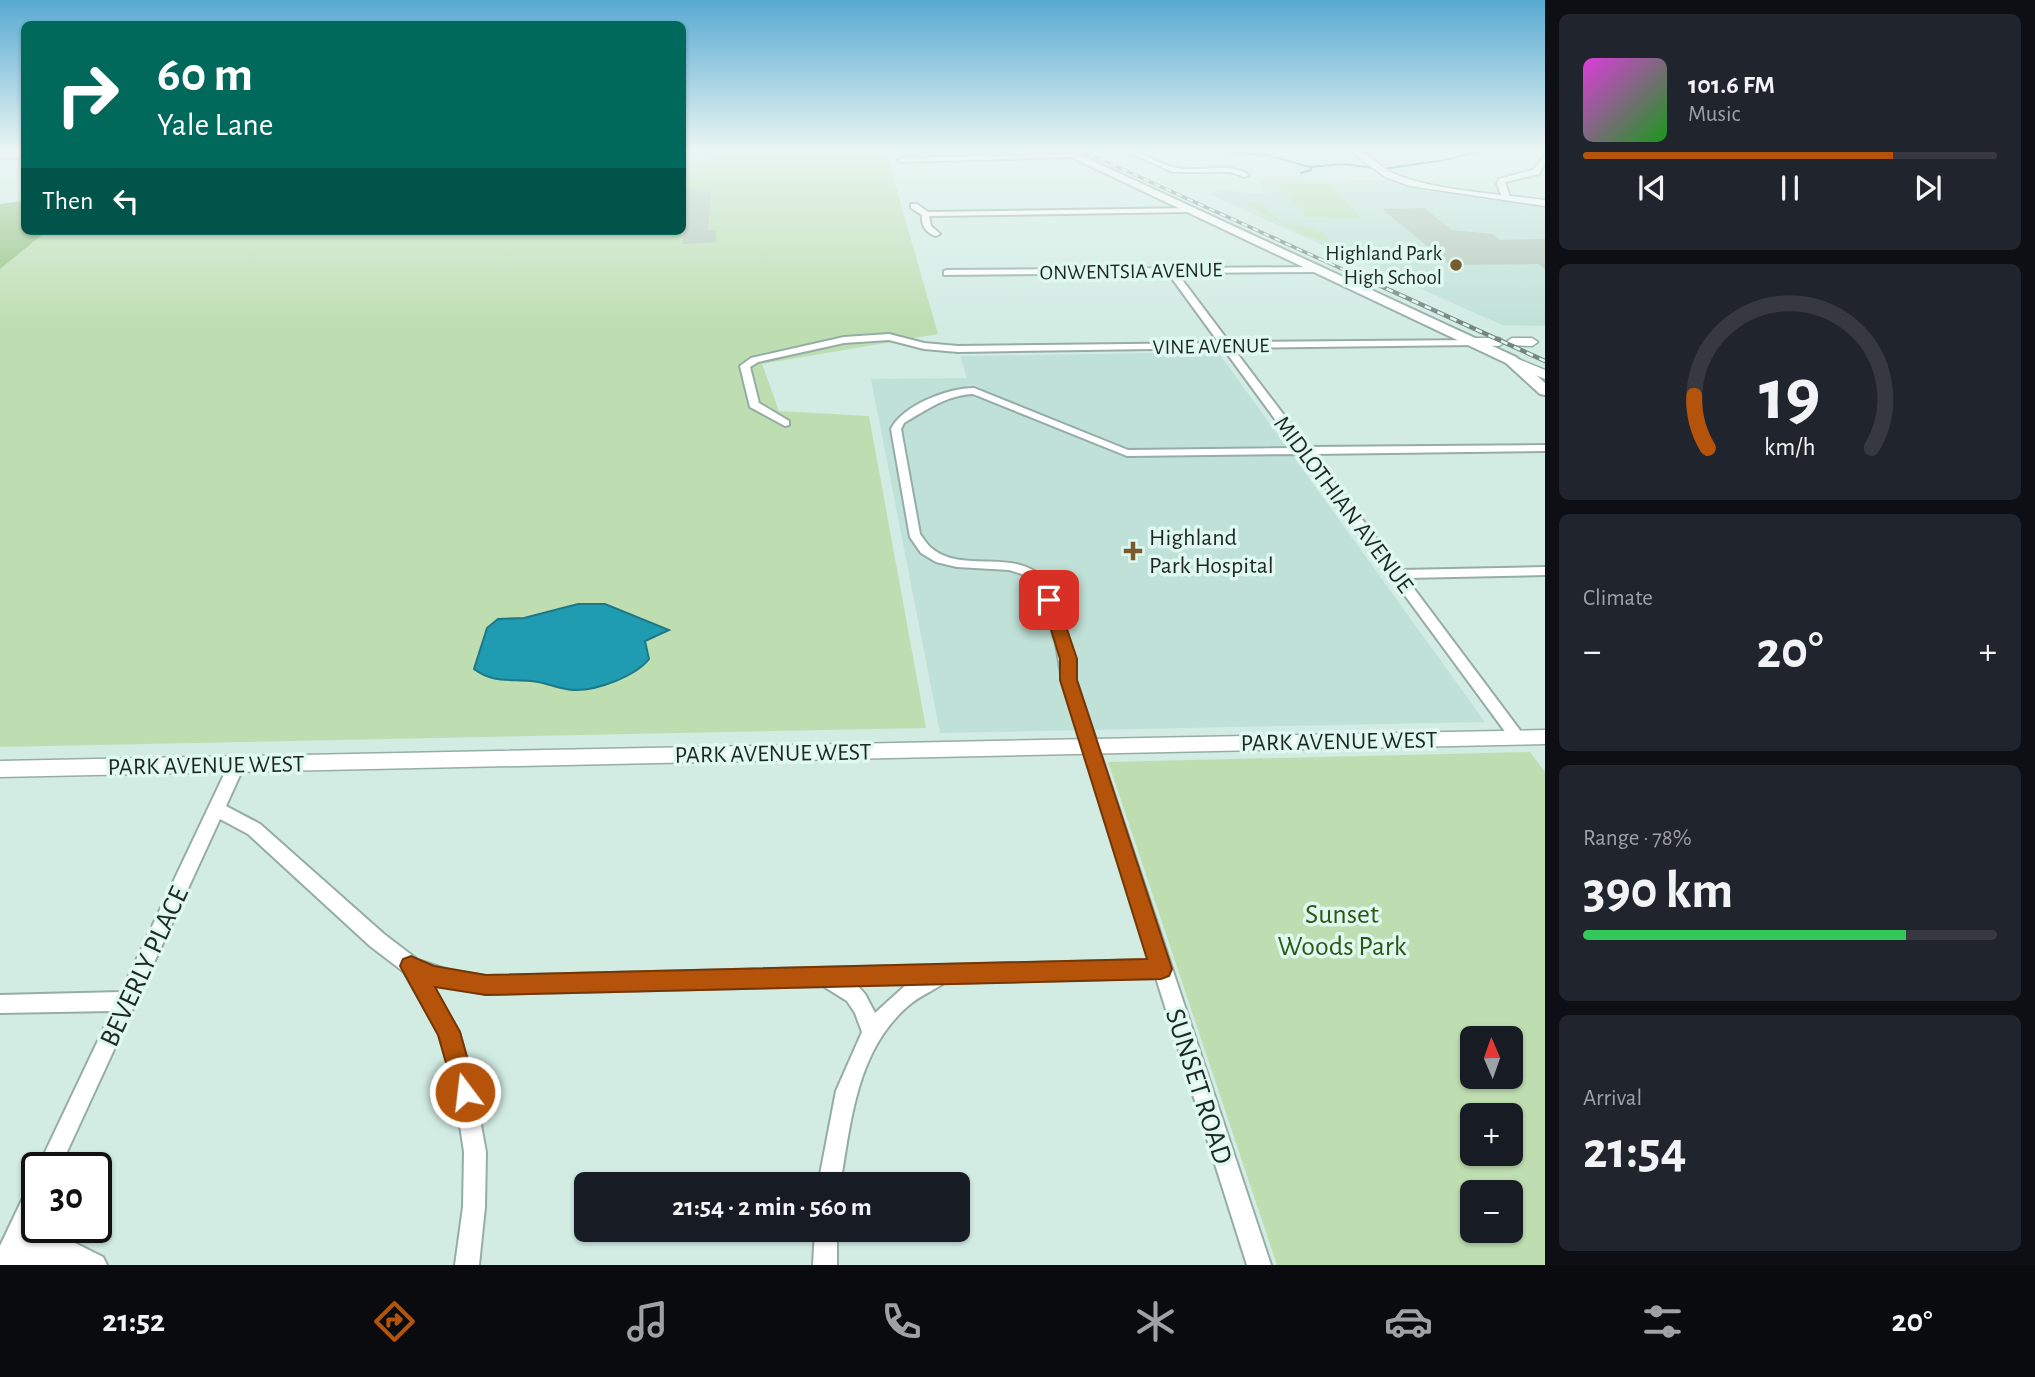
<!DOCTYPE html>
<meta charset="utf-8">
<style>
:root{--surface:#171b24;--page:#20242c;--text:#f1f3f6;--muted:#9ea1a6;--line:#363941;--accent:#b45309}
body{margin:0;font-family:"Alegreya Sans",sans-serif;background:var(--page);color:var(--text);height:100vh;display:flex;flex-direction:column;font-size:26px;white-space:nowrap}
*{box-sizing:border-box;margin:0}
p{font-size:23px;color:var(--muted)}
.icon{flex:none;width:38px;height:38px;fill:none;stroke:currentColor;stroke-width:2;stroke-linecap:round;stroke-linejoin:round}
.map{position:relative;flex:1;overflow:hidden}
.sheet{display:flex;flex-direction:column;gap:14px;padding:14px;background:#0d0f14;width:490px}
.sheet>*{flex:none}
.top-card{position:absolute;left:21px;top:21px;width:665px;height:214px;border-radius:10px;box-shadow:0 2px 5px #0004;background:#00695c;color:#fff;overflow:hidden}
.needle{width:46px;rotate:358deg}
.tools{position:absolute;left:1460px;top:1026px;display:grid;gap:14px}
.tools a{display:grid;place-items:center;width:63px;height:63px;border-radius:10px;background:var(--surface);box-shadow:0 2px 5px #0004;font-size:35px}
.speed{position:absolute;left:21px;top:1152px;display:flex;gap:14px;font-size:35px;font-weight:700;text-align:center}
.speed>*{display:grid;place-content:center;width:91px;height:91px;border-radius:50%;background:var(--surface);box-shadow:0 2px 5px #0004;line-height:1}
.speed .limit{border:4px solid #111;border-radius:10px;background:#fff;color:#111}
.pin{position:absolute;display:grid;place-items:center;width:60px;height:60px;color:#fff;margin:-30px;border-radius:14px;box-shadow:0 4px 10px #0006}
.me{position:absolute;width:77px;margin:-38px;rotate:345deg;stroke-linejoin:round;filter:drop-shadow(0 0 5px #0008)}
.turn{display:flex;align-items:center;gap:24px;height:147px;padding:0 21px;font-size:32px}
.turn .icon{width:91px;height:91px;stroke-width:2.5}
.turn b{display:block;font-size:49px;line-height:60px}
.then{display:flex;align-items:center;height:66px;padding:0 21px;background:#0003;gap:14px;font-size:26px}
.big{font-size:52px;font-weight:700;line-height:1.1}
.sheet .card{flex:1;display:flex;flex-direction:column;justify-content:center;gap:10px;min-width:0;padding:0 24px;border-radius:10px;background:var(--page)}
.sheet .dial{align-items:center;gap:0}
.dial svg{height:182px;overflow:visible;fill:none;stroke:var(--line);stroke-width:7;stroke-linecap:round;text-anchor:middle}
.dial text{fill:var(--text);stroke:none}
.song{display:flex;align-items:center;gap:21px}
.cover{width:84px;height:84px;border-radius:10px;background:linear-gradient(135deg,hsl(300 70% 55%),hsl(120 70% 35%))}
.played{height:7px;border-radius:4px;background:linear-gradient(90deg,var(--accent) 75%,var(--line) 75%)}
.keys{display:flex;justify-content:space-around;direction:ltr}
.heat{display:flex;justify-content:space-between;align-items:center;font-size:38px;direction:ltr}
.charge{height:10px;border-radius:5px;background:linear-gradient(90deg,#34c759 78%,var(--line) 0)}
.trip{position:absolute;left:574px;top:1172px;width:396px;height:70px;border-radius:10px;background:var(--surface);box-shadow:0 2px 5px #0004;font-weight:700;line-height:70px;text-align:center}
.menu{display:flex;height:112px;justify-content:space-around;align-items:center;background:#090b0e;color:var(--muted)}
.menu .icon{width:49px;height:49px}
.menu .on{color:var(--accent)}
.menu b{font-size:32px;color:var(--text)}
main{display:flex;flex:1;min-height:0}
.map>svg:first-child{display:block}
</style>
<main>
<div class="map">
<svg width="1545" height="1265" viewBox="0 0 1545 1265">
<rect width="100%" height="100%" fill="#d2ece4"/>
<path fill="#c0e1d7" d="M1393 180 1435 191 1545 205V326L1502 325 1208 194 1218 190 1265 194 1259 181Z
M1218 352 1485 722 940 733 871 379 967 378 960 356Z"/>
<path fill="#bedeb1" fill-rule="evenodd" d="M709 149H885L938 334 762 364 779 411 869 416 926 728 0 747V269L47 231H682L683 163H708Z
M1278 183 1329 184 1362 219 1306 217Z
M1244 203C1273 203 1263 211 1283 222 1301 231 1321 223 1333 244L1304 235Z
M1530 752 1545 772V1265H1277L1108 762ZM1472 1038H1510V1076H1472ZM1472 1115H1510V1153H1472ZM1472 1192H1510V1230H1472Z"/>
<path fill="#92c07d" d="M24 201V231H47L0 269V204Z"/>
<path fill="#1f9bb2" stroke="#1f7887" stroke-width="2" d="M578 604H605L669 630 645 641 649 659C636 676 596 691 574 690 560 690 546 682 531 681 510 679 492 683 474 669L487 628 498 619 524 618Z"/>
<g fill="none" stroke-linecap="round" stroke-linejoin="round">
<path stroke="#1f7887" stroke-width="2" d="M1186 149 1267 155 1310 167 1342 164 1384 169 1444 160 1490 149
M1301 173 1311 170 1310 167"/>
</g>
<path fill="#b4c8bb" d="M683 189 711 190 708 230H716V242L683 244 686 210 682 211Z
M1424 208 1452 230 1493 234 1500 240 1545 239V269L1538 264 1450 265 1382 209Z"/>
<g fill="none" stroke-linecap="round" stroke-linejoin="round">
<defs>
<path id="minor" d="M1121 149C1140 149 1155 163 1173 167 1198 174 1226 160 1249 175L1245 177 1231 172H1173Z
M0 154H24V158H0Z
M1074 154 1076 157 902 162 898 160 902 158Z
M1545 156V163L1539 174 1505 182 1510 198 1503 200 1497 184 1499 179 1533 170Z
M911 204H917L928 212 1191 208 1195 210 1191 212 929 216 931 226 940 234 936 236C926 233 921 225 922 215L911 208Z
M1318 267 1319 269 1315 272 1177 273 1229 342 1477 340 1479 342 1474 345 1233 348 1308 447 1545 445V451L1313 454 1400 570 1545 567V575L1406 578 1522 733 1525 737 1522 741H1512L1301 454 1127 456 973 394C947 395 926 410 904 423L901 429 920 534C923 538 926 543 930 547 962 576 1017 545 1047 582 1056 593 1058 608 1063 622 1069 641 1075 659 1076 680L1271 1265H1247L1156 978 944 983C933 991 919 996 908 1006 856 1051 851 1122 840 1185H818L836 1091 862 1032 855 1013 847 1001 823 986 486 994 431 983 459 1032 475 1092 486 1152 485 1207 479 1265H455L463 1207 464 1152 455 1092 440 1035 404 972 370 946 248 834 220 819 60 1167H38L112 1011 0 1013V995L121 992 229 764 231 760 237 758 243 760 245 764 226 806 260 824 384 934 418 960 448 970 486 976 1151 960 1062 680 1056 644 1043 601 1035 585 1022 574 1009 570 957 567 936 562 921 553 910 537 891 429C903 405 948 388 974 388L1128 450 1296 448 1223 348 958 352 924 349 889 340 844 343 758 362 750 367 759 403 789 421V425L785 426 750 407 740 366 751 358 844 337 889 334 924 343 958 346 1219 343 1168 273 944 275V271L947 270ZM907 984 875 1013 865 994 857 985Z
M37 1182V1218L26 1241 75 1243 103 1257 107 1265H0V1246L29 1185Z
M815 1230H837V1265H813Z"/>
<path id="tertiary" d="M1348 149C1367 149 1378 167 1395 174 1436 191 1500 194 1545 200V206L1410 186 1385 177Z
M1474 338H1499L1505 342 1499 346 1470 345 1468 342Z
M1512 338H1532L1538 342 1532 346 1508 345 1506 342Z
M1511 356 1545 370V379L1507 363 1505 360Z
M1545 730V744L0 777V761Z"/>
<path id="secondary" d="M1054 149H1067L1516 357 1545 383V395L1540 394 1506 363Z"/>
</defs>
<use href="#minor" stroke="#96ada6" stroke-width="4"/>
<use href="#tertiary" stroke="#96ada6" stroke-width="3"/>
<use href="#secondary" stroke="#96ada6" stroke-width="4"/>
<use href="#minor" fill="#fff" fill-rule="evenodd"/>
<use href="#tertiary" fill="#fff" fill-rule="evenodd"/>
<use href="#secondary" fill="#fff" fill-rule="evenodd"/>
<defs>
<path id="rail-far1" d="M1078 149 1364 279"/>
<path id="rail" d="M1361 277 1545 361"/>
</defs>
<use href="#rail-far1" stroke="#758681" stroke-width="3.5"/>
<use href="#rail" stroke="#758681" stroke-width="4.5"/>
<use href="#rail-far1" stroke="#dff9f1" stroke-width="2" stroke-dasharray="6" stroke-linecap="butt"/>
<use href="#rail" stroke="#dff9f1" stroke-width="2.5" stroke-dasharray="7" stroke-linecap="butt"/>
</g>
<linearGradient id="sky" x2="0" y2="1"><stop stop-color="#57aad2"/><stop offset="0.46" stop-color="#ebf6f3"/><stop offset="1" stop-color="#ebf6f3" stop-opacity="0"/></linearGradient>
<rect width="1545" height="326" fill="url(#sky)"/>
<path fill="#b45309" stroke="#753606" stroke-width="2" d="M1049 595 1057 600 1077 659V680L1172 969 1169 976 1161 979 486 995 435 987 460 1032 477 1092 474 1101 465 1104 457 1101 438 1035 400 966 403 959 411 956 434 966 486 975 1147 959 1060 680V659L1042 600Z"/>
<g fill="#785c2f" stroke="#dff9f1" stroke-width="2.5">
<circle cx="1456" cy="265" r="7"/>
<path d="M1129.5 540.5h7v7h7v7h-7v7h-7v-7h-7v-7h7z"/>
</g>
<g text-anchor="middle" stroke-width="7" stroke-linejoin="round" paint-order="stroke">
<g font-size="21" fill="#1e2724" stroke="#dff9f1" text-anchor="end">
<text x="1442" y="260">Highland Park<tspan x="1442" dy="24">High School</tspan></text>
</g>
<g font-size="21" fill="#1e2724" stroke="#dff9f1">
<text transform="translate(1131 271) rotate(-1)" y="7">ONWENTSIA AVENUE</text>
<text transform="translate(1211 346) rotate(-1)" y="7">VINE AVENUE</text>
</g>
<g font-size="24" fill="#1e2724" stroke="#dff9f1">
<text transform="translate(1344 504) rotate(53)" y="8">MIDLOTHIAN AVENUE</text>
<text transform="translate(1339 741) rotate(-1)" y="8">PARK AVENUE WEST</text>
<text transform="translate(773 753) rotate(-1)" y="8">PARK AVENUE WEST</text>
<text transform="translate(206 765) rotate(-1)" y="8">PARK AVENUE WEST</text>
</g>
<g font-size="24" fill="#1e2724" stroke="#dff9f1" text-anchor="start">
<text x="1149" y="545">Highland<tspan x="1149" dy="28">Park Hospital</tspan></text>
</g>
<g font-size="28" fill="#2d5814" stroke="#dff9f1">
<text x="1342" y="923">Sunset<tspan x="1342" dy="32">Woods Park</tspan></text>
</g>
<g font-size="28" fill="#1e2724" stroke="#dff9f1">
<text transform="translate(143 966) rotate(-65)" y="10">BEVERLY PLACE</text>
<text transform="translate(1200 1086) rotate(72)" y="10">SUNSET ROAD</text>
</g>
</g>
</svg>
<div class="tools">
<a><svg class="needle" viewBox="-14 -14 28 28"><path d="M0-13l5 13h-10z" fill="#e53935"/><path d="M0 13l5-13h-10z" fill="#9ea1a6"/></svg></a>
<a>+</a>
<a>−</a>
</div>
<div class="speed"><div class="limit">30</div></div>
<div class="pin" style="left:1049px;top:600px;background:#d93025"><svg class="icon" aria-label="arrive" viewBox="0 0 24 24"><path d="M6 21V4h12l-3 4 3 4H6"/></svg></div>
<svg class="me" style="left:465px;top:1092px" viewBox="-20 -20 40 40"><circle r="17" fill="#b45309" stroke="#fff" stroke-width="3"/><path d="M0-11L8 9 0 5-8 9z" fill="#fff"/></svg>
<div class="trip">21:54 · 2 min · 560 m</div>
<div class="top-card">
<div class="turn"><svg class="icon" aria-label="right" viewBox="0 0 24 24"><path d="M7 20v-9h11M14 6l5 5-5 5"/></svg><div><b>60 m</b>Yale Lane</div></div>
<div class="then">Then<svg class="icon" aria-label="left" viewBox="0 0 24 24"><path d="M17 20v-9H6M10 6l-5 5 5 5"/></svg></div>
</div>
</div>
<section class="sheet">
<div class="card">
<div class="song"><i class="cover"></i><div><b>101.6 FM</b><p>Music</p></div></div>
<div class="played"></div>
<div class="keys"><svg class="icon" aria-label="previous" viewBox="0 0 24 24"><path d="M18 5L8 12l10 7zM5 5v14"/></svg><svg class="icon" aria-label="pause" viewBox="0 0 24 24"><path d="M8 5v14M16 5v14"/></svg><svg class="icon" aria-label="next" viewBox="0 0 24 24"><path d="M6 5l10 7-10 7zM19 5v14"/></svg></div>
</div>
<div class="card dial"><svg viewBox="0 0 100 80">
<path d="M14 69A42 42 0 1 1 86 69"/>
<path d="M14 69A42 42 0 0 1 8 46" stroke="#b45309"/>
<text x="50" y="56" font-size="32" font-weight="700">19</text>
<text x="50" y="72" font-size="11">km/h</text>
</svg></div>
<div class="card"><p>Climate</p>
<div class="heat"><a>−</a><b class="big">20°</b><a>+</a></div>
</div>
<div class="card"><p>Range · 78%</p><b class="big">390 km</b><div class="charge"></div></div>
<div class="card"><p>Arrival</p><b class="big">21:54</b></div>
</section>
</main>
<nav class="menu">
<b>21:52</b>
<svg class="icon on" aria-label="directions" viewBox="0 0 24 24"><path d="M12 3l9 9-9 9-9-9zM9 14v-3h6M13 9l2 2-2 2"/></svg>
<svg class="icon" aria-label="music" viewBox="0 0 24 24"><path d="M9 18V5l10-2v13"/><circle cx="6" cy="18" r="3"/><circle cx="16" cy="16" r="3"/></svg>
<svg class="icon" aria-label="phone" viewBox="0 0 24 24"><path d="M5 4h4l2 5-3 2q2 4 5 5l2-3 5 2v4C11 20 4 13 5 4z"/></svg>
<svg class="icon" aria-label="climate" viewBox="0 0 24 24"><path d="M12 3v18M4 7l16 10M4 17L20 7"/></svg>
<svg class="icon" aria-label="car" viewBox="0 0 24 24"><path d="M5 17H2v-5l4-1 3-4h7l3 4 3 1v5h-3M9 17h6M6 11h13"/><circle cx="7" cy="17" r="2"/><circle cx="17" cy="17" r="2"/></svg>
<svg class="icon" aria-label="filters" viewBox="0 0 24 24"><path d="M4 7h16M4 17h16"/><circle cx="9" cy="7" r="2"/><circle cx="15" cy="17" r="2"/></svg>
<b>20°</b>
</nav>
